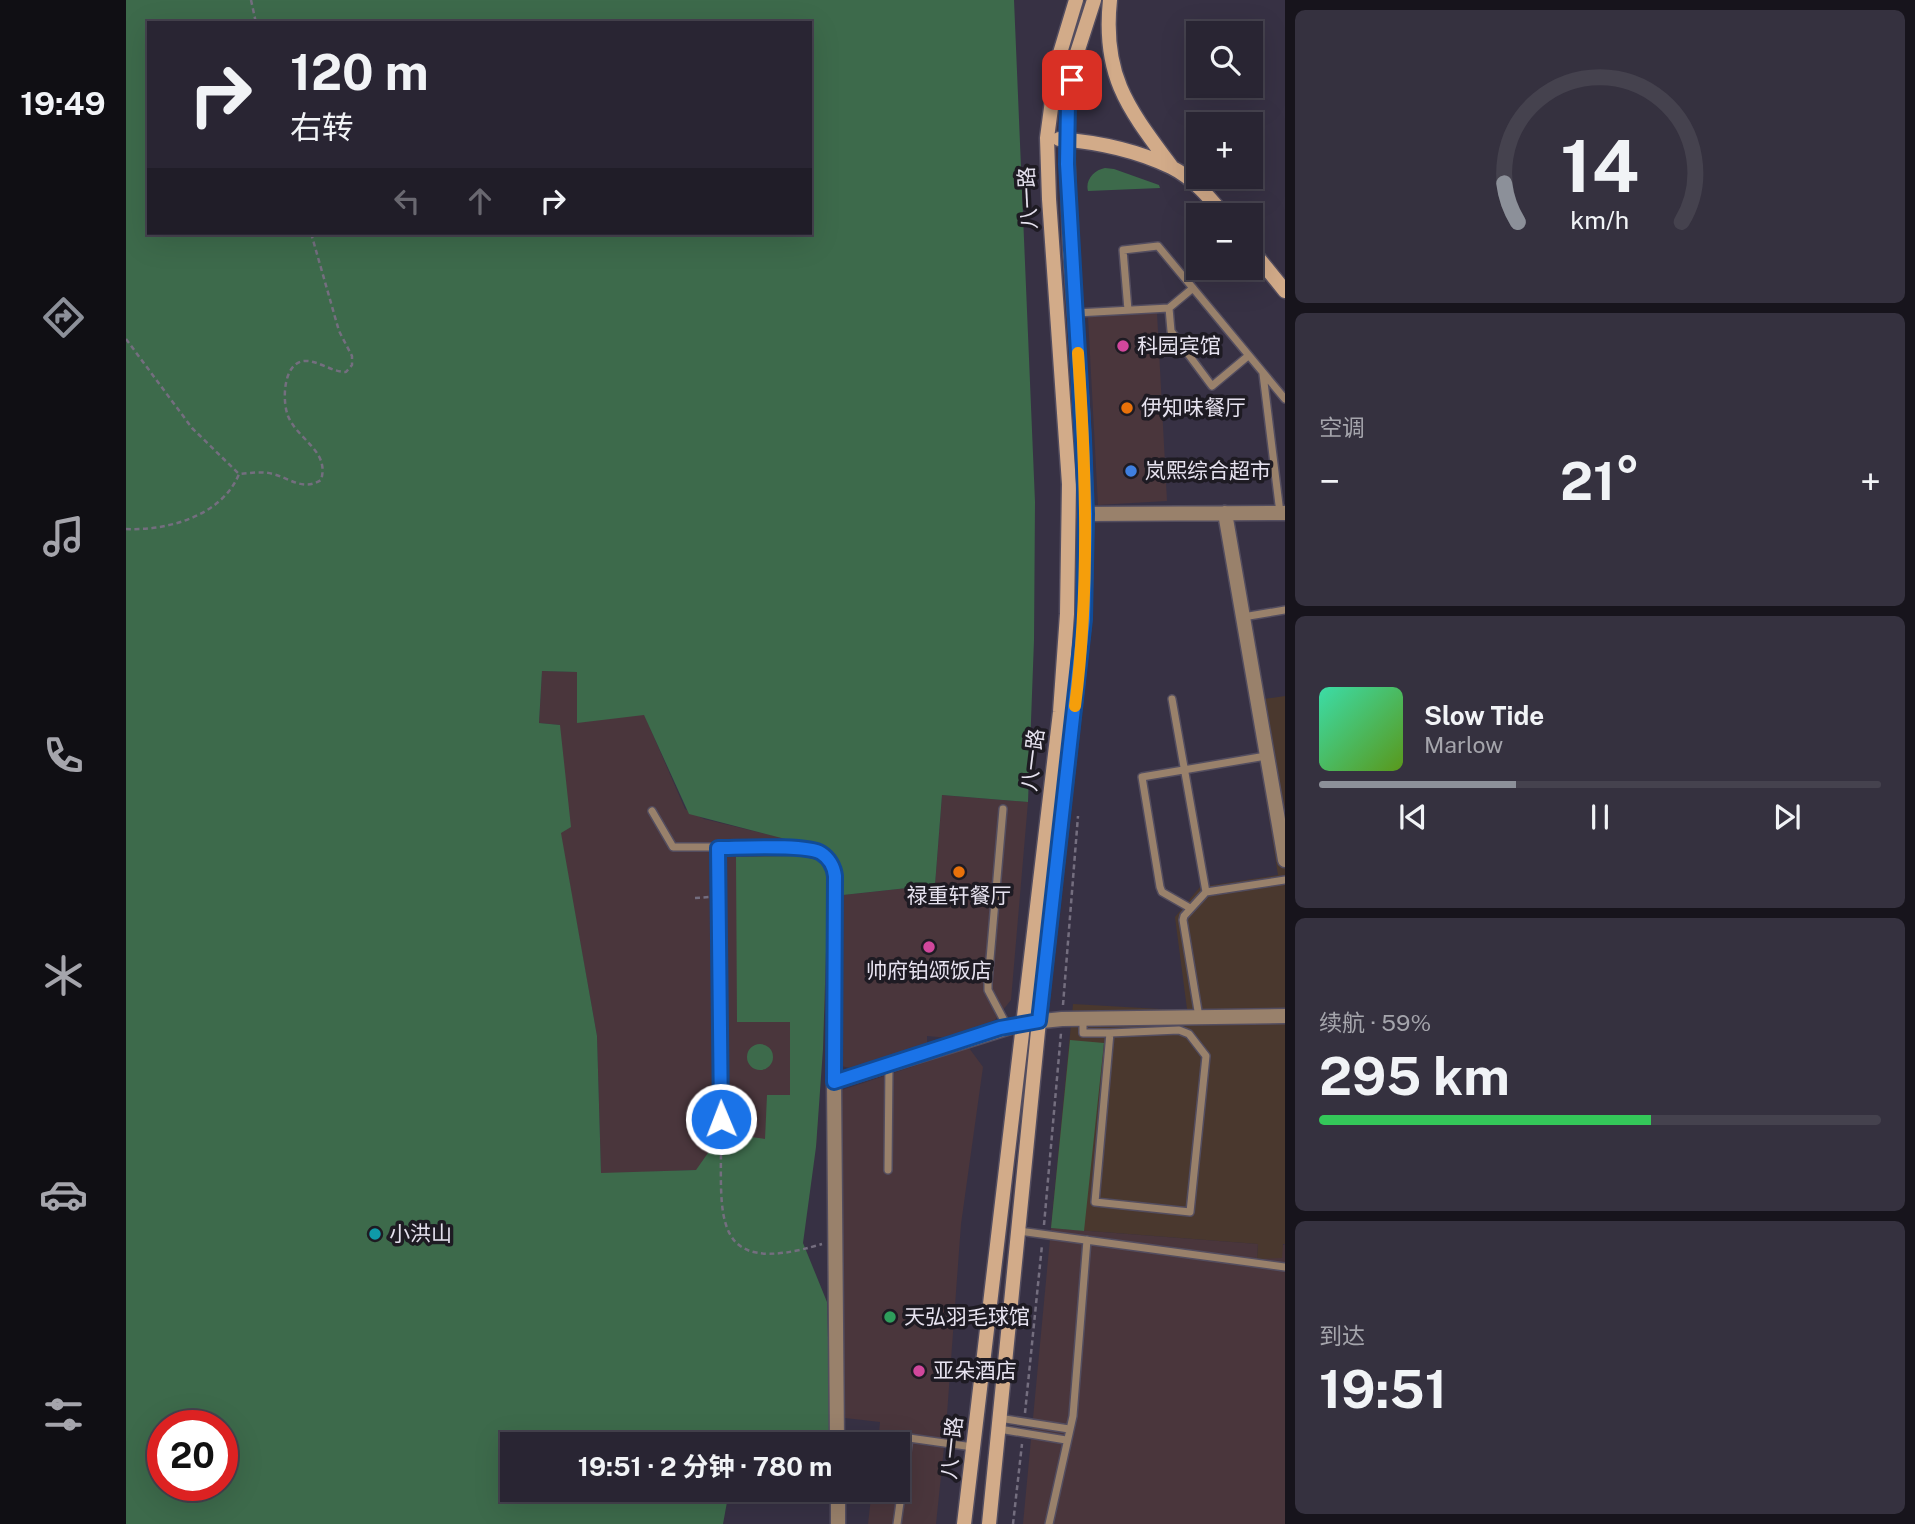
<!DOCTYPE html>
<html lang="zh">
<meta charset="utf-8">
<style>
:root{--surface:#292533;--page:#35313f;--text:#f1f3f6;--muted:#a5a5ac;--line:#45424e;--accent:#8c9099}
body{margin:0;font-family:"Public Sans","Noto Sans SC",sans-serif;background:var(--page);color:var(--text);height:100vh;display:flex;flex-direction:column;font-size:26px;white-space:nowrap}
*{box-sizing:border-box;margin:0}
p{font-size:23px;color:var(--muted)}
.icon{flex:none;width:38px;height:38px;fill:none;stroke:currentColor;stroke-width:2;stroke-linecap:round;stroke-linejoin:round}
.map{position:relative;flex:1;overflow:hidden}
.details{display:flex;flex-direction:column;gap:10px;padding:10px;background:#17141c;width:630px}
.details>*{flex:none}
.hud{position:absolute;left:21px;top:21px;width:665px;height:214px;border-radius:0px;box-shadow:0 7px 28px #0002,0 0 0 2px var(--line);background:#292533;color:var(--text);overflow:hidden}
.tools{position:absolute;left:1060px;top:21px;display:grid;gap:14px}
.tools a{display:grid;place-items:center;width:77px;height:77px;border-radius:0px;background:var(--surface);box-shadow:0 7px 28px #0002,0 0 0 2px var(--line);font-size:35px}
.speed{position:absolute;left:21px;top:1410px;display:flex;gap:14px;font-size:35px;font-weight:700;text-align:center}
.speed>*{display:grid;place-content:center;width:91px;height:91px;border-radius:50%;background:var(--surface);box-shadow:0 7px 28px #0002,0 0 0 2px var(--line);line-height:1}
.speed .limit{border:10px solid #d22;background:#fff;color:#111}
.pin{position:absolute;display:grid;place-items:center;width:60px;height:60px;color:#fff;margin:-30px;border-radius:14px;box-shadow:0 4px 10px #0006}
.me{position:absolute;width:77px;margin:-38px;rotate:359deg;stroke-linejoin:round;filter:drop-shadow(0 0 5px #0008)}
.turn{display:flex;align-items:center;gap:24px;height:147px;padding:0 28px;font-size:32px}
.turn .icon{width:91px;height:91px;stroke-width:2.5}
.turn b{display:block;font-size:49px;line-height:60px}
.lanes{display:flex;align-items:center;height:66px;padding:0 28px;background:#0003;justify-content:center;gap:35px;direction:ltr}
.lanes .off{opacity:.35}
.big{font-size:52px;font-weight:700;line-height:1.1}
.details .tile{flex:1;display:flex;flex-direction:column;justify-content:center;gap:10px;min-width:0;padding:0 24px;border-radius:10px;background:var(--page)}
.details .dial{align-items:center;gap:0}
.dial svg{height:182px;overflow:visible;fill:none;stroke:var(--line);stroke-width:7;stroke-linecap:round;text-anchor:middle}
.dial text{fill:var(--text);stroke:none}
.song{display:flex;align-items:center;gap:21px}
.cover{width:84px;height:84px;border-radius:10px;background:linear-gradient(135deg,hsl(160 70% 55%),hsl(90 70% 35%))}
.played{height:7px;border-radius:4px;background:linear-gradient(90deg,var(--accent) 35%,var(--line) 35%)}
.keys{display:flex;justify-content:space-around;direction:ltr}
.heat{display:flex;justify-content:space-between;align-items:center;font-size:38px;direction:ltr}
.charge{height:10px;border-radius:5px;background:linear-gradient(90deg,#34c759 59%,var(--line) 0)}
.trip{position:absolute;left:374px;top:1432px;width:410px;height:70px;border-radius:0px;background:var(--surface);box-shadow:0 7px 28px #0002,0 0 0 2px var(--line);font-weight:700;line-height:70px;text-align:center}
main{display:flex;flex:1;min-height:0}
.menu{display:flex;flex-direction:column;width:126px;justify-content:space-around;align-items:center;background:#100f14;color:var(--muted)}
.menu .icon{width:49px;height:49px}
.menu .active{color:var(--accent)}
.menu b{font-size:32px;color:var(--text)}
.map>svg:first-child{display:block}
</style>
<main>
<nav class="menu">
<b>19:49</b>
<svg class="icon active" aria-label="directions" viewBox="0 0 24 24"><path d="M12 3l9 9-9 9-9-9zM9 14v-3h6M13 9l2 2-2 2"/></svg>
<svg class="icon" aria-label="music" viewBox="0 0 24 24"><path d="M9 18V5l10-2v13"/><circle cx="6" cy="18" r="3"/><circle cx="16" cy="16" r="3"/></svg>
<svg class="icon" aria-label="phone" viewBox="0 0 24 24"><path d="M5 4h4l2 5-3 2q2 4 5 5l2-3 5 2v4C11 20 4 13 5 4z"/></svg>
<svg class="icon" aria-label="climate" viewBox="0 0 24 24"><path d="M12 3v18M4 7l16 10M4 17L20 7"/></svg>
<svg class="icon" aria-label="car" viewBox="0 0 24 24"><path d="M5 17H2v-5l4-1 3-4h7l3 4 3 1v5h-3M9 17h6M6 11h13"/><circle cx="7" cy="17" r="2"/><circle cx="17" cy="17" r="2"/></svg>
<svg class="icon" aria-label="filters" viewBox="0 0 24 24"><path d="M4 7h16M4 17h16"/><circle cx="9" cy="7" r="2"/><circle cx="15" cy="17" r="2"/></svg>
</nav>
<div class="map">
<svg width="1159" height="1524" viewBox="0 0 1159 1524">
<rect width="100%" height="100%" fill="#373144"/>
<path fill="#4a363c" d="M1031 313 1041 501 972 505 962 317Z
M416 671 451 672 518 714 559 809 578 819 702 849 699 862 702 887 700 985 690 1147 570 1170 475 1174 471 1036 434 832V725L413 723Z
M816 795 902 802 885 1000 869 1020 823 1038 801 1036V1044L733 1067 728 1069 715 1066 717 895 809 885Z
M843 1048 857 1067 835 1224 820 1428 810 1524H742L746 1489H772V1444H752L754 1422 719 1418 715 1213 716 1090Z
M925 1228 1132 1244 1131 1258 1159 1244V1524H897Z"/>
<path fill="#4a382e" d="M1159 696V1244H1157L1156 1258 1131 1259 1132 1244 925 1228 947 1004 1051 1010 1061 1009 1049 917 1074 887 1152 875 1124 701Z"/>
<path fill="#3d6a4b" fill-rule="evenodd" d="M0 0H888L909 502 908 640 902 802 816 795 809 885 717 895C716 875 716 864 702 850L563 814 518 715 451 723V672L416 671 413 723 434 725 445 827 435 833 471 1036 475 1173 570 1170 596 1133 639 1139 641 1095H664V1022H611L610 857 675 856 699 862 702 887 697 1049 690 1147 677 1243 701 1302 705 1444H387V1489H638L632 1496 603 1491 597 1524H0ZM23 23H684V233H23ZM37 1426H96V1486H37Z
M979 168 988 169 1033 185 1034 188 962 191C959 180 968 170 979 168Z
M944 1040 978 1043 958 1231 925 1228Z
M621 1057a13 13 0 1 1 26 0a13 13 0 1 1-26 0Z"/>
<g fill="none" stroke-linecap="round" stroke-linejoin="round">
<defs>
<path id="lane" d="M1043 308 1045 331 1086 386 1122 356
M1002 310 997 250 1032 246 1159 399
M950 313 1043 308 1067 288
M1137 374 1154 513
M1117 617 1159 610
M1046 699 1080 892
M877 809 862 982V990L881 1026
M526 811 547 847H592
M1064 908 1036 892 1034 887 1016 777 1140 756
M1073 1017 1057 920 1058 916 1080 892 1159 880
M957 1019V1033H984
M1053 1030 1063 1034 1080 1056 1064 1212 969 1202 984 1033Z
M595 1119 592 847C612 848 681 844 695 853 703 858 708 867 709 876L708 1082
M762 1170 763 1065
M893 1231 1159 1267
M873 1418 943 1429
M873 1429 940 1440
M771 1524 783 1438 847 1447
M923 1524 947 1416 961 1240"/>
<path id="street" d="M1099 513 1159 860
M960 514 1159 513
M711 1444 708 1082 897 1023 936 1019 1159 1016
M712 1489V1524"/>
<path id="secondary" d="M984 0C976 76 1002 108 1045 166
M933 139C970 142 1012 151 1045 167 1067 178 1083 197 1098 215
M1125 249 1159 291
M838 1524 934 712 941 614 943 484 923 199 921 138 931 63 950 0
M863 1524 913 1021 958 619 960 514 956 414 944 247 941 140 942 102 949 59 968 0"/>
</defs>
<use href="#lane" stroke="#534d5f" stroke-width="10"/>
<use href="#street" stroke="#534d5f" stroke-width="17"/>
<use href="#secondary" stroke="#534d5f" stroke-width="17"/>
<path stroke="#746e7f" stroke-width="2.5" stroke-dasharray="5 3.5" stroke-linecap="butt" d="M125 0 130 23
M0 339 66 428 112 473
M0 529C41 531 96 516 113 474 124 473 136 471 147 474 165 479 177 491 195 480 204 451 172 440 162 416 156 401 157 363 178 361 192 360 205 372 220 372L226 365V356L213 331 185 233
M569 898 583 897
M937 1005 952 816
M595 1129C596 1215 581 1279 696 1244
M918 1225 935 1033
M899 1413 916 1245
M887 1524 896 1444"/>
<use href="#lane" stroke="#99816b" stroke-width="7"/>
<use href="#street" stroke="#99816b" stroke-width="14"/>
<use href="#secondary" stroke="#d2ab89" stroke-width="14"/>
</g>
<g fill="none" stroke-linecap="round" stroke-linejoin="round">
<defs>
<path id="route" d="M595 1119 592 848C612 848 681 844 695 853 703 858 708 867 709 876L708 1082 874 1028 913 1021 958 619 960 514 957 439 941 164 942 102 946 80"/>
</defs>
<use href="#route" stroke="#114b97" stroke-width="18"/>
<use href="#route" stroke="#1a73e8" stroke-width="12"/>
<path stroke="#f59e0b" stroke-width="12" d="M949 706C964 588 960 471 952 353"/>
</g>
<g fill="#d1479c" stroke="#1e1b23" stroke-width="2.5">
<circle cx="997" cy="346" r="7"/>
<circle cx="803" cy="947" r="7"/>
<circle cx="793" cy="1371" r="7"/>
</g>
<g fill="#e8710a" stroke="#1e1b23" stroke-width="2.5">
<circle cx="1001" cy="408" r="7"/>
<circle cx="833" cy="872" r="7"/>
</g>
<circle fill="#3f7fe0" stroke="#1e1b23" stroke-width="2.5" cx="1005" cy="471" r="7"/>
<circle fill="#0f9aa8" stroke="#1e1b23" stroke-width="2.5" cx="249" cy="1234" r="7"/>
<circle fill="#2e9e5b" stroke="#1e1b23" stroke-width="2.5" cx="764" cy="1317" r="7"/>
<g text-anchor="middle" stroke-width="7" stroke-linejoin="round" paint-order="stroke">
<g font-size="21" fill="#e6e2ef" stroke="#1e1b23">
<text transform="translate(902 198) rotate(-93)" y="7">八一路</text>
<text transform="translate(907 760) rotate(-83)" y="7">八一路</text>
<text transform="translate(826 1448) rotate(-84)" y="7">八一路</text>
</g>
<g font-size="21" fill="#e6e2ef" stroke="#1e1b23" text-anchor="start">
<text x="1011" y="353">科园宾馆</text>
<text x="1015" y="415">伊知味餐厅</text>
<text x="1019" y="478">岚熙综合超市</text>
<text x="833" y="903" text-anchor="middle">禄重轩餐厅</text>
<text x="803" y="978" text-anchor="middle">帅府铂颂饭店</text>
<text x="263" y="1241">小洪山</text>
<text x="778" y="1324">天弘羽毛球馆</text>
<text x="807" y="1378">亚朵酒店</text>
</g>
</g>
</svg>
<div class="tools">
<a><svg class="icon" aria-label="search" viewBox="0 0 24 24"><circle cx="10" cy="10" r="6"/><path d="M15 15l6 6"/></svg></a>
<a>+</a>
<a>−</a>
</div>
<div class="speed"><div class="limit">20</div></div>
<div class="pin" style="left:946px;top:80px;background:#d93025"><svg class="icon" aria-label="arrive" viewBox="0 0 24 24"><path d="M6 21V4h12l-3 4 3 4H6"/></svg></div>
<svg class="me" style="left:595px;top:1119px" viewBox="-20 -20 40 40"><circle r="17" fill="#1a73e8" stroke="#fff" stroke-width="3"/><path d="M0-11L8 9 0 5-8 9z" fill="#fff"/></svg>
<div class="trip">19:51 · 2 分钟 · 780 m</div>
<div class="hud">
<div class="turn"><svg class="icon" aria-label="right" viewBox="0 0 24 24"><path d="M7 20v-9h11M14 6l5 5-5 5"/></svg><div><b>120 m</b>右转</div></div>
<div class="lanes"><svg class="icon off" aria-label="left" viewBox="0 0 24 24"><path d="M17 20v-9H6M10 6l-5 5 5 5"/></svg><svg class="icon off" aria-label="ahead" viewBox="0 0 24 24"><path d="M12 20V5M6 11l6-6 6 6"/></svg><svg class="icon" aria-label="right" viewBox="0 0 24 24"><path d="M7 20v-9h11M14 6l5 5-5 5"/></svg></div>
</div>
</div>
<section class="details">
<div class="tile dial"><svg viewBox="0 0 100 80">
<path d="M14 69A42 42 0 1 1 86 69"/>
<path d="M14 69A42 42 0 0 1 8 52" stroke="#8c9099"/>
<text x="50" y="56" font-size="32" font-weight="700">14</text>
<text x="50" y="72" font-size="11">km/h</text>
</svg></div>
<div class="tile"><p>空调</p>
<div class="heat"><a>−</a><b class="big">21°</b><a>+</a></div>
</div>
<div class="tile">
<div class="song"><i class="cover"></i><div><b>Slow Tide</b><p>Marlow</p></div></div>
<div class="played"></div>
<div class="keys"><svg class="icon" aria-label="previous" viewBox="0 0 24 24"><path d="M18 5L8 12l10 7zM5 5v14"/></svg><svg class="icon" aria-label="pause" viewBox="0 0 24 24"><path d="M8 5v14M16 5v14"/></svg><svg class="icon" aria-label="next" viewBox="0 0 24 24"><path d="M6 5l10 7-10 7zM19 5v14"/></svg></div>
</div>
<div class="tile"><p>续航 · 59%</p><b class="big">295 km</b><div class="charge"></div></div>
<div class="tile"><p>到达</p><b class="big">19:51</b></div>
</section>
</main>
